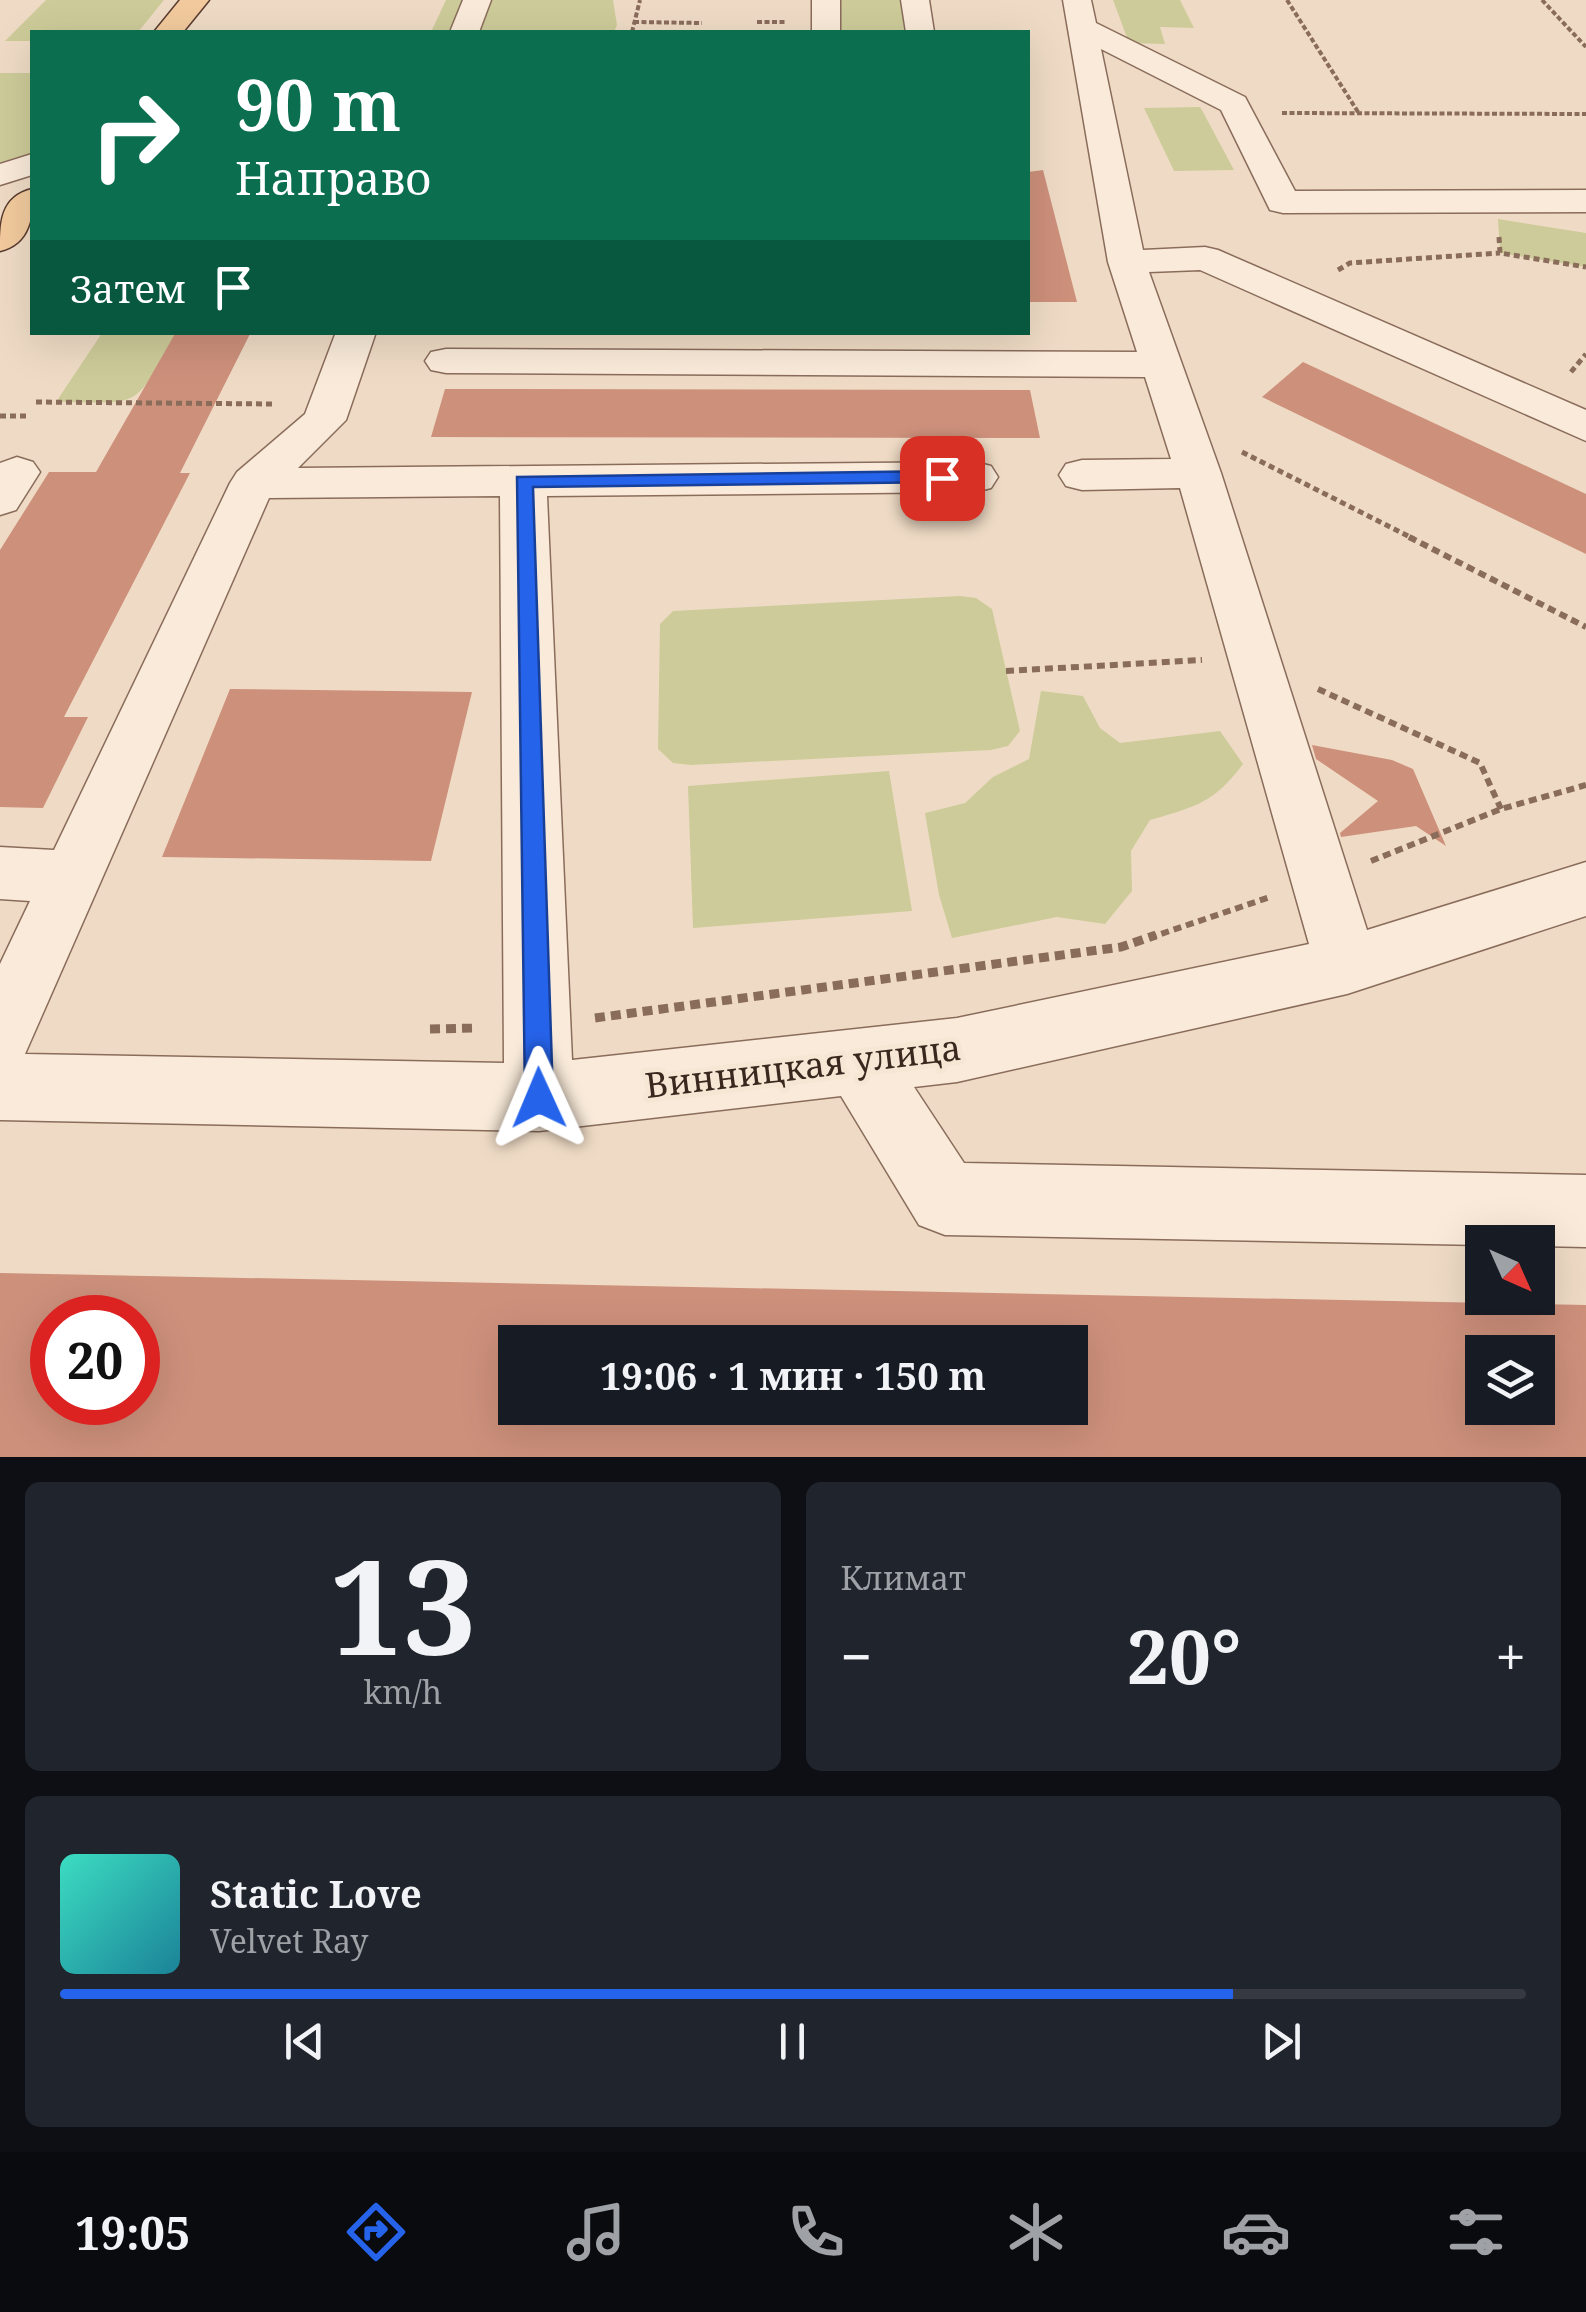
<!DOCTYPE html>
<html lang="ru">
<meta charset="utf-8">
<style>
:root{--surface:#171b24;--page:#20242c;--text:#f1f3f6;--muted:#9ea1a6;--line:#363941;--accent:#2563eb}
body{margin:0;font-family:"Noto Serif",serif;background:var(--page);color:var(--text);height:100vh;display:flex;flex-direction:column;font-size:38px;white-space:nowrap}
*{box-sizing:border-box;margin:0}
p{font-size:32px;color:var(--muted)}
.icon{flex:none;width:55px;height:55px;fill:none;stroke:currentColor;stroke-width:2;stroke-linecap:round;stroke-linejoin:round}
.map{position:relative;height:1457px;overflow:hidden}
.panel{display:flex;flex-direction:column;gap:25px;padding:25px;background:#0d0f14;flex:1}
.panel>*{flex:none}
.hud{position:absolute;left:30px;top:30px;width:1000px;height:305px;border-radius:0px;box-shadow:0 10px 40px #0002;background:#0b6e4f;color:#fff;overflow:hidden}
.needle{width:65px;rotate:135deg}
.controls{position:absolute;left:1465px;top:1225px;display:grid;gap:20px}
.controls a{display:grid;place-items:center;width:90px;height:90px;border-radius:0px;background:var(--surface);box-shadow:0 10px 40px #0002;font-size:50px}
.speed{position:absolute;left:30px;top:1295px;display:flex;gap:20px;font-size:50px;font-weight:700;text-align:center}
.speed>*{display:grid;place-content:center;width:130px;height:130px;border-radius:50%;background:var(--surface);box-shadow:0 10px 40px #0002;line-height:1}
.speed .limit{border:15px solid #d22;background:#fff;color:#111}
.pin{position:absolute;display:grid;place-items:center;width:85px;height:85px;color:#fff;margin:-42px;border-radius:20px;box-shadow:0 5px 15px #0006}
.me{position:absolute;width:110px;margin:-55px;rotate:359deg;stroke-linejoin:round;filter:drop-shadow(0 0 8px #0008)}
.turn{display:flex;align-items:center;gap:35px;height:210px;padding:0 40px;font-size:45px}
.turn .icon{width:130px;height:130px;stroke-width:2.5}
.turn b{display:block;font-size:70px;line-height:85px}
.then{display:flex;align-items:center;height:95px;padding:0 40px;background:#0003;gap:20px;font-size:38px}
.big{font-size:75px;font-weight:700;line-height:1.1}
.panel .card{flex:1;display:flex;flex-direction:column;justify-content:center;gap:15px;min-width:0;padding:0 35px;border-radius:15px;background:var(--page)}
.panel .dial{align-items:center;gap:0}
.dial b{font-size:130px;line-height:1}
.song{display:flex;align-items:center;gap:30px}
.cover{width:120px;height:120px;border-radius:15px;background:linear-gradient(135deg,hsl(170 70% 55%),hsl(190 70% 35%))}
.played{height:10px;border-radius:5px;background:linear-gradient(90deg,var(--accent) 80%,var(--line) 80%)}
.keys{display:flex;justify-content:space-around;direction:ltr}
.heat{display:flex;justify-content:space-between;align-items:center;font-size:55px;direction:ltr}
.panel .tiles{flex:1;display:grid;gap:25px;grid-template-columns:1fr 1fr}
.card:last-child{grid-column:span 2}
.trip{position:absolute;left:498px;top:1325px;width:590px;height:100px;border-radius:0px;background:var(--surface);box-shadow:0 10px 40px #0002;font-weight:700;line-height:100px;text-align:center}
.tab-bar{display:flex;height:160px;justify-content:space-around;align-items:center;background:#090b0e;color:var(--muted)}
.tab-bar .icon{width:70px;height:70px}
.tab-bar .selected{color:var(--accent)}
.tab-bar b{font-size:45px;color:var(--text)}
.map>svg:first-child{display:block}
</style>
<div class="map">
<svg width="1586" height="1457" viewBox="0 0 1586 1457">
<rect width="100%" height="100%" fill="#efdbc5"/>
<path fill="#cdcb99" d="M46 0H164L138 32H32V41H5Z
M446 0H613L617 25 614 32H431Z
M836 0H905L909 32H837Z
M1113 0H1180L1194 28 1160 27 1165 44 1129 43Z
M0 73H32V155L0 168Z
M1200 107 1203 112 1234 170 1174 171 1144 108Z
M1498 219 1586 233V267L1500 253Z
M102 333H176C132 410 145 403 56 402Z
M960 596 976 598 992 609 1020 731 1008 746 991 750 691 765 673 763 658 749 660 624 673 611Z
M1041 691 1083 696 1100 728 1120 743 1220 731 1243 764C1214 803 1195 807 1150 820L1131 851 1132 891 1105 924 1057 917 952 938 939 895 925 813 965 803 993 777 1029 759Z
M889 771 912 911 693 928 688 786Z"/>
<path fill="#cd907b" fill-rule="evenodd" d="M1043 170 1077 302H1028V172Z
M176 332H251L180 473H190L64 717H88L43 808 0 807V550L49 472H96Z
M1303 362 1586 494V554L1262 397Z
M445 389 1030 390 1040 438 431 437Z
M230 689 472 692 431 861 162 857Z
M1312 745 1392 760 1413 769 1446 846 1416 826 1341 837 1340 833 1378 801 1316 759Z
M0 1273 1586 1305V1457H0ZM52 1318H138V1402H52ZM515 1342H1070V1408H515ZM1482 1352H1538V1408H1482Z"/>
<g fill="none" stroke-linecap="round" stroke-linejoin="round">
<defs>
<path id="minor" d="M463 0H491L479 32H450Z
M812 0H840V32H812Z
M901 0H929L934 32H906Z
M1063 0H1091L1096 23 1245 97 1295 191 1586 190V212L1283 213 1270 210 1221 110 1101 49 1143 250 1205 247 1218 250 1586 410V441L1200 270 1149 272 1221 473 1367 930 1586 862V916L1347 994 957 1082 914 1087 964 1163 1586 1175V1247L1538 1246V1242L1482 1245 945 1235 919 1225 841 1096 539 1131 0 1120V964L30 901 0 899V847L54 850 230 483 237 472 305 414 336 332H376L346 420 298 468 975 462 991 466 998 477 991 488 975 492 547 496 572 1060 957 1018 1309 944 1180 488 1082 490 1066 486 1059 475 1066 464 1082 460 1171 459 1145 377 446 373 431 370 425 361 431 352 446 349 1137 352 1108 262ZM500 496 504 1063 25 1054 269 498Z
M32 154V175L0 185V164Z
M17 457 33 462 40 472 16 510 0 515V463Z"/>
<path id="major" d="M180 0H209L183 32H154Z
M32 189C34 216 30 244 0 251 0 223 0 197 32 189Z"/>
</defs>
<use href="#minor" stroke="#8a6c5b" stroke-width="3"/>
<use href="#major" stroke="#583b2f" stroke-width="3"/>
<path stroke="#8a6c5b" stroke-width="4" stroke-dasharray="5 2.5" stroke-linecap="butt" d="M1287 0 1358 112
M1542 0 1586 47
M634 22 702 23
M757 22H785
M632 32 640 0
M1282 113 1586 114"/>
<path stroke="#8a6c5b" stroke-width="5" stroke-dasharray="6 4" stroke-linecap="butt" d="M1499 237 1500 253 1586 267
M1338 270 1350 263 1500 253
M1571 372 1586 354
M36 402 274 404
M0 416H27
M1242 452 1414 539"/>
<path stroke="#8a6c5b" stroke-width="6" stroke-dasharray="8 5" stroke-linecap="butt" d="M1409 537 1586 627
M1006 671 1202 660
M1318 689 1480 763 1501 809
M1371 861 1501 809 1586 785
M1149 938 1270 897"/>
<path stroke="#8a6c5b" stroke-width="9" stroke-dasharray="10 6" stroke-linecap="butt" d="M595 1018 1121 947 1156 935
M430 1029 478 1028"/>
<use href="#minor" fill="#f9ead9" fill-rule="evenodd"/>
<use href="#major" fill="#f2ca9d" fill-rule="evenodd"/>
</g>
<path fill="#2563eb" stroke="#184099" stroke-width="2.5" d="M942 471 949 473V482L533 487 553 1098 549 1107 539 1111 529 1107 525 1098 517 477Z"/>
<g text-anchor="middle" stroke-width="10" stroke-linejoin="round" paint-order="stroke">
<g font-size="35" fill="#3a281f" stroke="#f6e7d5">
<text transform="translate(803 1067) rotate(-7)" y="12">Винницкая улица</text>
</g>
</g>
</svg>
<div class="controls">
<a><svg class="needle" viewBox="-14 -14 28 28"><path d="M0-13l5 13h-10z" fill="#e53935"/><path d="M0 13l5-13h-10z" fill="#9ea1a6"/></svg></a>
<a><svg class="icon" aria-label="layers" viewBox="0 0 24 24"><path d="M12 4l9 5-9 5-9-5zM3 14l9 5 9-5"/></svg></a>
</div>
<div class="speed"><div class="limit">20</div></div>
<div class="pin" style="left:942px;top:478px;background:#d93025"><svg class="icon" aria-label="arrive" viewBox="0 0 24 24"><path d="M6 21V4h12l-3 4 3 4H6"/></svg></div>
<svg class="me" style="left:539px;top:1098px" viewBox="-20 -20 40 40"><path d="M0-17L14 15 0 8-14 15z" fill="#2563eb" stroke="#fff" stroke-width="4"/></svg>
<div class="trip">19:06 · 1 мин · 150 m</div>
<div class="hud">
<div class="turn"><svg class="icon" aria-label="right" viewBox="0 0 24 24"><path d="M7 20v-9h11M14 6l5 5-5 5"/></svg><div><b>90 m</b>Направо</div></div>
<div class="then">Затем<svg class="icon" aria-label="arrive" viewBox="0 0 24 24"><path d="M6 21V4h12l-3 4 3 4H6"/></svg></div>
</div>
</div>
<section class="panel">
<div class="tiles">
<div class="card dial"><b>13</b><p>km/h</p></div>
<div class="card"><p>Климат</p>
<div class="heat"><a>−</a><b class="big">20°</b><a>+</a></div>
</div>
<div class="card">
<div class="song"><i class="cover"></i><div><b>Static Love</b><p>Velvet Ray</p></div></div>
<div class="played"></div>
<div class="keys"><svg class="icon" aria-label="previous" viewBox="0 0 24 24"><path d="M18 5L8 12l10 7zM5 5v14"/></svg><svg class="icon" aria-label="pause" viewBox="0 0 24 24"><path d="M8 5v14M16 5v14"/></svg><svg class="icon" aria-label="next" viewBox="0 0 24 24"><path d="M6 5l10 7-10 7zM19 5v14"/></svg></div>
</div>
</div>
</section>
<nav class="tab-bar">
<b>19:05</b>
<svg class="icon selected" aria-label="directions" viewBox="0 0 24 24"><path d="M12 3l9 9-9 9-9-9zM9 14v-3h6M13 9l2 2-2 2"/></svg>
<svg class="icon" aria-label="music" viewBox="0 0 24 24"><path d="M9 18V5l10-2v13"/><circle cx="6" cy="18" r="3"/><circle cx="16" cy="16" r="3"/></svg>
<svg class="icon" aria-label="phone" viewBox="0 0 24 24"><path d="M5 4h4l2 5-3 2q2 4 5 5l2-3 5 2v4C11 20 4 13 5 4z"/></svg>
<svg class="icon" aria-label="climate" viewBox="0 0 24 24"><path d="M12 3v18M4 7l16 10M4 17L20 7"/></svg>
<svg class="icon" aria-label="car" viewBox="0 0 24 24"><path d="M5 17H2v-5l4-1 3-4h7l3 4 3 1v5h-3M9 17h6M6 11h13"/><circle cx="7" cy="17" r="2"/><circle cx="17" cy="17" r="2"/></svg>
<svg class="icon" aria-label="filters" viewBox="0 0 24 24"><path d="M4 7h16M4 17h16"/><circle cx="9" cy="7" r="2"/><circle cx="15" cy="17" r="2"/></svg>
</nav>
